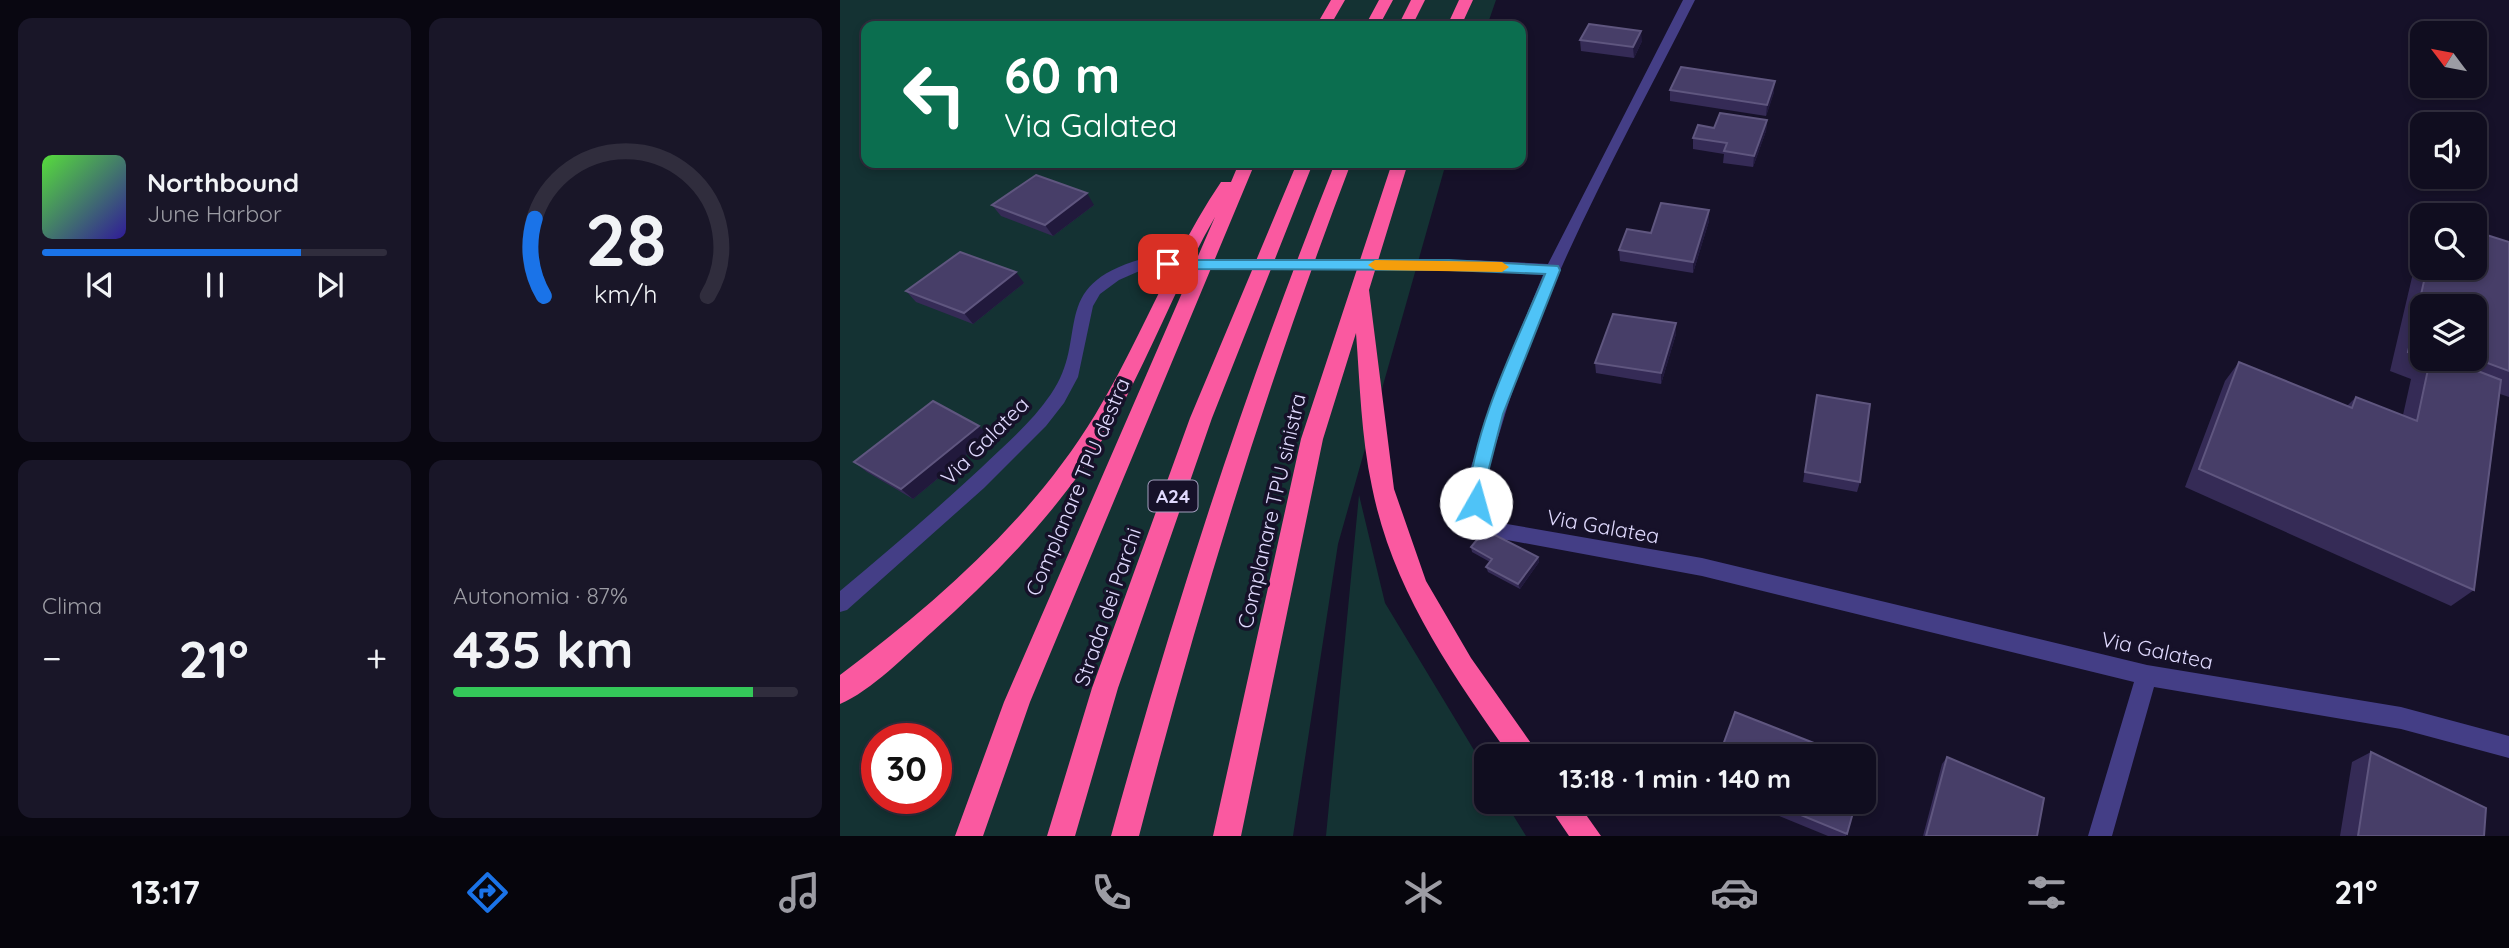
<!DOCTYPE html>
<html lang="it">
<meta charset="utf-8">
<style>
:root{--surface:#100d1f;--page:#191628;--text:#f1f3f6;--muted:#9c9ca4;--line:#302d3d;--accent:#1a73e8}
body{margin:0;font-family:Quicksand,sans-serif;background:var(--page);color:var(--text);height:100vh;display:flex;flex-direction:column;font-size:26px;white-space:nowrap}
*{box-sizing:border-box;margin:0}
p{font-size:23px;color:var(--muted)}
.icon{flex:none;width:38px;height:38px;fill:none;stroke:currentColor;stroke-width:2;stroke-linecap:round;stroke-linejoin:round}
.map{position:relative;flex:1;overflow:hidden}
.details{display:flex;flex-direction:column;gap:18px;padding:18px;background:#090711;width:840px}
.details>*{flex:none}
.top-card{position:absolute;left:21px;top:21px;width:665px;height:147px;border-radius:14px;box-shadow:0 4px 10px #0003,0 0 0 2px var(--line);background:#0b6e4f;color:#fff;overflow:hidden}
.needle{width:46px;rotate:302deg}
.tools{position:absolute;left:1570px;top:21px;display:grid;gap:14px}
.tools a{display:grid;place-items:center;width:77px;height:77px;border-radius:14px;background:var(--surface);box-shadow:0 4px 10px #0003,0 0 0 2px var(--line);font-size:35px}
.speed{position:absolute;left:21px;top:723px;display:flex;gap:14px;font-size:35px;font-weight:700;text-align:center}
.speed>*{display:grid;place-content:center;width:91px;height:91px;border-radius:50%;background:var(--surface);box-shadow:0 4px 10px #0003,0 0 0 2px var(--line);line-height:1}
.speed .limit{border:10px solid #d22;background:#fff;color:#111}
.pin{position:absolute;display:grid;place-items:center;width:60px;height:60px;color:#fff;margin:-30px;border-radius:14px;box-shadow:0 4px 10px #0006}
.me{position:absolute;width:77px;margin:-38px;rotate:7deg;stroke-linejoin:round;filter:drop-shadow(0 0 5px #0008)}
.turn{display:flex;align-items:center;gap:24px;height:147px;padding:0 28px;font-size:32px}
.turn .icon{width:91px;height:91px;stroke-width:2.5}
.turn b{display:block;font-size:49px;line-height:60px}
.big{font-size:52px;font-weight:700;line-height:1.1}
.details .tile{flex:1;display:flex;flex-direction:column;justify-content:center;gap:10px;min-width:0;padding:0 24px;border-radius:14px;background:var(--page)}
.details .dial{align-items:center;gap:0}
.dial svg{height:182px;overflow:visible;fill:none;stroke:var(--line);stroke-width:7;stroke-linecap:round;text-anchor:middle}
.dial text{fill:var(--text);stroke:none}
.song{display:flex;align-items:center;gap:21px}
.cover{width:84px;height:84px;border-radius:10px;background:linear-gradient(135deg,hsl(110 70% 55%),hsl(250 70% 35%))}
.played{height:7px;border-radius:4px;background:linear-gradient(90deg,var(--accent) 75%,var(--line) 75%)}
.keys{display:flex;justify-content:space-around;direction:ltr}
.heat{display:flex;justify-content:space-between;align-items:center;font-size:38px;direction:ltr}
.charge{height:10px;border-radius:5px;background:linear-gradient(90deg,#34c759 87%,var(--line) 0)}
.details .tiles{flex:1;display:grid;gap:18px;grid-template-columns:repeat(2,1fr)}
.trip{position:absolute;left:634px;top:744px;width:402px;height:70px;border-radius:14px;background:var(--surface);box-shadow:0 4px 10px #0003,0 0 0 2px var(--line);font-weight:700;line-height:70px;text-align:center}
.menu{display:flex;height:112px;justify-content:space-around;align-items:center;background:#06050c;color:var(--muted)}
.menu .icon{width:49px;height:49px}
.menu .active{color:var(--accent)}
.menu b{font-size:32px;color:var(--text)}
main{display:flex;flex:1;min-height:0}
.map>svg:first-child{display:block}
</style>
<main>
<section class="details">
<div class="tiles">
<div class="tile">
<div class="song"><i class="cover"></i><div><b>Northbound</b><p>June Harbor</p></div></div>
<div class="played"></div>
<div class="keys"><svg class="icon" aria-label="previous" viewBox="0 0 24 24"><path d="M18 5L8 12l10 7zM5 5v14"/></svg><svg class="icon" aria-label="pause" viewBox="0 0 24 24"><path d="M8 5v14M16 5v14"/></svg><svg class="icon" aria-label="next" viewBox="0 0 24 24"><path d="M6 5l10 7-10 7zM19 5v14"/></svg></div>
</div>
<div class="tile dial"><svg viewBox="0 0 100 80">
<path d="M14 69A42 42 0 1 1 86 69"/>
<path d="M14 69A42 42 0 0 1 10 35" stroke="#1a73e8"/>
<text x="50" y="56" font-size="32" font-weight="700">28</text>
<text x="50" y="72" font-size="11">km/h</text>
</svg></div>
<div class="tile"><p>Clima</p>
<div class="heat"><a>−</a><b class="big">21°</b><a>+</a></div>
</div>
<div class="tile"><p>Autonomia · 87%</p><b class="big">435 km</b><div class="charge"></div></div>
</div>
</section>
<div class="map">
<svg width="1669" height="836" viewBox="0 0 1669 836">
<rect width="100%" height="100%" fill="#161129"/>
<path fill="#143233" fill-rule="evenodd" d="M0 0H656L647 26H26V163H606L498 544 453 836H0ZM37 738H96V798H37Z
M519 495 545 603 646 770V802H665L686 836H486Z"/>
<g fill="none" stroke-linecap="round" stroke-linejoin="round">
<path fill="#443e86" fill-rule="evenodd" d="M843 0H855C785 139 705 278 661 428 655 448 643 474 644 495 645 508 658 516 667 524L862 558 1307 665 1561 707 1669 736V758L1561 729 1314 687 1272 836H1248L1294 682 862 576 662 539C645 533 628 514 626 496 624 480 634 460 639 444 656 386 680 331 703 275L631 270 304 269 279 280 260 294 253 306 238 377 224 403 206 426 144 488 7 610 0 612V591C48 551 96 510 141 468 165 445 192 422 211 394 251 337 206 286 302 259L631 260 708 264Z"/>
<path fill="#fa59a0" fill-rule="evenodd" d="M491 0H505L490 26H476Z
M539 0H553L539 26H525Z
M571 0H585L572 26H558Z
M619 0H633L621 26H607Z
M399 163H415L190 702 143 836H115L164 702 375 217C336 285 309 359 270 427 224 505 160 571 92 632 67 654 31 691 0 704V675C97 602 191 520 255 415 301 339 331 256 381 182H391Z
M457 163H473L372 418 278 688 235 836H207L252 688 350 418Z
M495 163H511C427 383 358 608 299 836H271C334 607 407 383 495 163Z
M552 163H568L529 290 554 489 586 581 631 658 700 756H670C611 673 552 588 532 487 521 436 520 384 516 333L483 439 401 836H373L461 439Z
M706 802H737L761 836H729Z"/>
</g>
<path fill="#352b56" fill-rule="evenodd" d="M740 40 802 41 794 58 741 51Z
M830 90 934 92 926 116 830 101Z
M927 120 926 131 913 167 883 163 884 154 853 149V138L874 128Z
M152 205H254L213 236 161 216Z
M869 210V221L853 273 780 261 779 250 811 233Z
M1582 237V268H1634L1669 242V397L1660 394 1634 590 1611 606 1345 487 1385 381 1399 362 1507 406 1516 397 1563 415 1571 379 1550 371 1581 239ZM1582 306H1634V359H1582Z
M184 283 133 324 76 302 66 291Z
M836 334 821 384 756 373 755 363Z
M977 395 1020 482 1017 492 963 482Z
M149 436 73 499 27 472 14 462Z
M631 547 698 557 699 562 680 589 648 572 646 567 650 562 632 552Z
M1531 752 1644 836H1500L1512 762Z
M1107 757 1197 836H1083L1102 764Z
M905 802H1016L1006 836H988Z"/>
<path fill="#21193c" d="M801 31 802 41 794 58 793 47Z
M935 81 934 92 926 116 927 105Z
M927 120 926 131 913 167 914 156Z
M247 193 254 205 213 236 205 225Z
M869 210V221L853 273V262Z
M176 272 184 283 133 324 124 313Z
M836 323V334L821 384V373Z
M139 426 149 436 73 499 61 489Z
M698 557 699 562 680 589 678 584Z"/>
<path fill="#473e68" stroke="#5f567f" stroke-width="2" d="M749 24 801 31 793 47 740 40Z
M841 67 935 81 927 105 830 90Z
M880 113 927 120 914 156 884 151 887 143 853 138 858 125 874 128Z
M196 175 247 193 205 225 152 205Z
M821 203 869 210 853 262 779 250 787 229 811 233Z
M1634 231 1669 242V371L1634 358V306H1582V357L1568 352 1587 268H1634Z
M120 252 176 272 124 313 66 291Z
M773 314 836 323 821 373 755 363Z
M1587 359H1631L1630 368 1661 380 1634 590 1359 469 1399 362 1512 408 1516 397 1577 421 1590 360Z
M977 395 1030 404 1020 482 965 472Z
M93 401 139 426 61 489 14 462Z
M645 530 698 557 678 584 646 567 652 559 631 547Z
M895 712 1007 756H879Z
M1531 752 1646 808 1644 836H1518Z
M1107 757 1204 798 1197 836H1086Z
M1024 762 1027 764 1024 774Z
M929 802H1016L1007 834Z"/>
<path fill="#4fc3f7" stroke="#337fa1" stroke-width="2" d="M328 260H609L718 266 720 270 663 414 647 476 642 508 636 510 627 503C635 423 674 348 705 274L609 270 328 269 321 264Z"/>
<path fill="#f59e0b" d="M535 260 662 262 669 267 662 272 535 270 528 265Z"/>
<g text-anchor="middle" stroke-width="7" stroke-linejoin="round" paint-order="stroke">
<rect fill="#161129" stroke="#a39ebe" stroke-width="2" x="308.5" y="480.5" width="49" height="31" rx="5"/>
<g font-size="19" font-weight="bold" fill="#e0dafe">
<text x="333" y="503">A24</text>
</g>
<g font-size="21" fill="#e0dafe" stroke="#161129">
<text transform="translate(145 441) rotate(-45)" y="7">Via Galatea</text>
<text transform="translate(238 487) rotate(-67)" y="7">Complanare TPU destra</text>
<text transform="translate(432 511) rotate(-77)" y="7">Complanare TPU sinistra</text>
<text transform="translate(763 527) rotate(10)" y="7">Via Galatea</text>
<text transform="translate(268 607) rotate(-71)" y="7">Strada dei Parchi</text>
<text transform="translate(1317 651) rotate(12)" y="7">Via Galatea</text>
</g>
</g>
</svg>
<div class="tools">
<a><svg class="needle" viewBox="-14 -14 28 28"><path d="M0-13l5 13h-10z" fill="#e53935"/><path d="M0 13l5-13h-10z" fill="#9c9ca4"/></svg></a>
<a><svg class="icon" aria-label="sound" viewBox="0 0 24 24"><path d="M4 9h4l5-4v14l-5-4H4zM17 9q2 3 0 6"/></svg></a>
<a><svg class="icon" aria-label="search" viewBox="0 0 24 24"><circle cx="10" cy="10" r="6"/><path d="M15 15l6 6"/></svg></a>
<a><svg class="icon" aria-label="layers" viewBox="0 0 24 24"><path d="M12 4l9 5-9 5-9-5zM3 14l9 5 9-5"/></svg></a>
</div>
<div class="speed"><div class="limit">30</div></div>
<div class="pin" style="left:328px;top:264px;background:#d93025"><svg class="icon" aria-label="arrive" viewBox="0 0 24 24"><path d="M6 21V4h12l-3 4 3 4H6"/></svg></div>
<svg class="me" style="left:636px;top:503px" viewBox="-20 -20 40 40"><circle r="19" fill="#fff"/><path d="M0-13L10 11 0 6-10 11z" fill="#4fc3f7"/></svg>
<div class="trip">13:18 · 1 min · 140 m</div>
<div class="top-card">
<div class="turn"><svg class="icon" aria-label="left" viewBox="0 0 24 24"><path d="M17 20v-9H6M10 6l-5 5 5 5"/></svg><div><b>60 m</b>Via Galatea</div></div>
</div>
</div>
</main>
<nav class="menu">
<b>13:17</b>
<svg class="icon active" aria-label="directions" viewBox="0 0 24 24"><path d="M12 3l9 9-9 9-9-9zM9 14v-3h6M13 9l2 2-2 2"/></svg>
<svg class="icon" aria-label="music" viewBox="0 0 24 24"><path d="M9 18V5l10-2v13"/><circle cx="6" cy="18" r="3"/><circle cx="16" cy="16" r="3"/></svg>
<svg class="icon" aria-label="phone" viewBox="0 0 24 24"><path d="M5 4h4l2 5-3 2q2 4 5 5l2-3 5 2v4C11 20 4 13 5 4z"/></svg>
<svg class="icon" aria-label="climate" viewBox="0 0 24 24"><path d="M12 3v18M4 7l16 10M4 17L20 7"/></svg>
<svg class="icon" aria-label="car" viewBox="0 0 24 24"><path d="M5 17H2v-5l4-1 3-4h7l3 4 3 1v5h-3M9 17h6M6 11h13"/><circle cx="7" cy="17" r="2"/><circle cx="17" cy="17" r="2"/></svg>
<svg class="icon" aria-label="filters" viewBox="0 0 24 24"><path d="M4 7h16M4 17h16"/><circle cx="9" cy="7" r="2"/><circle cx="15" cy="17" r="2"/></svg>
<b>21°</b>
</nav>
